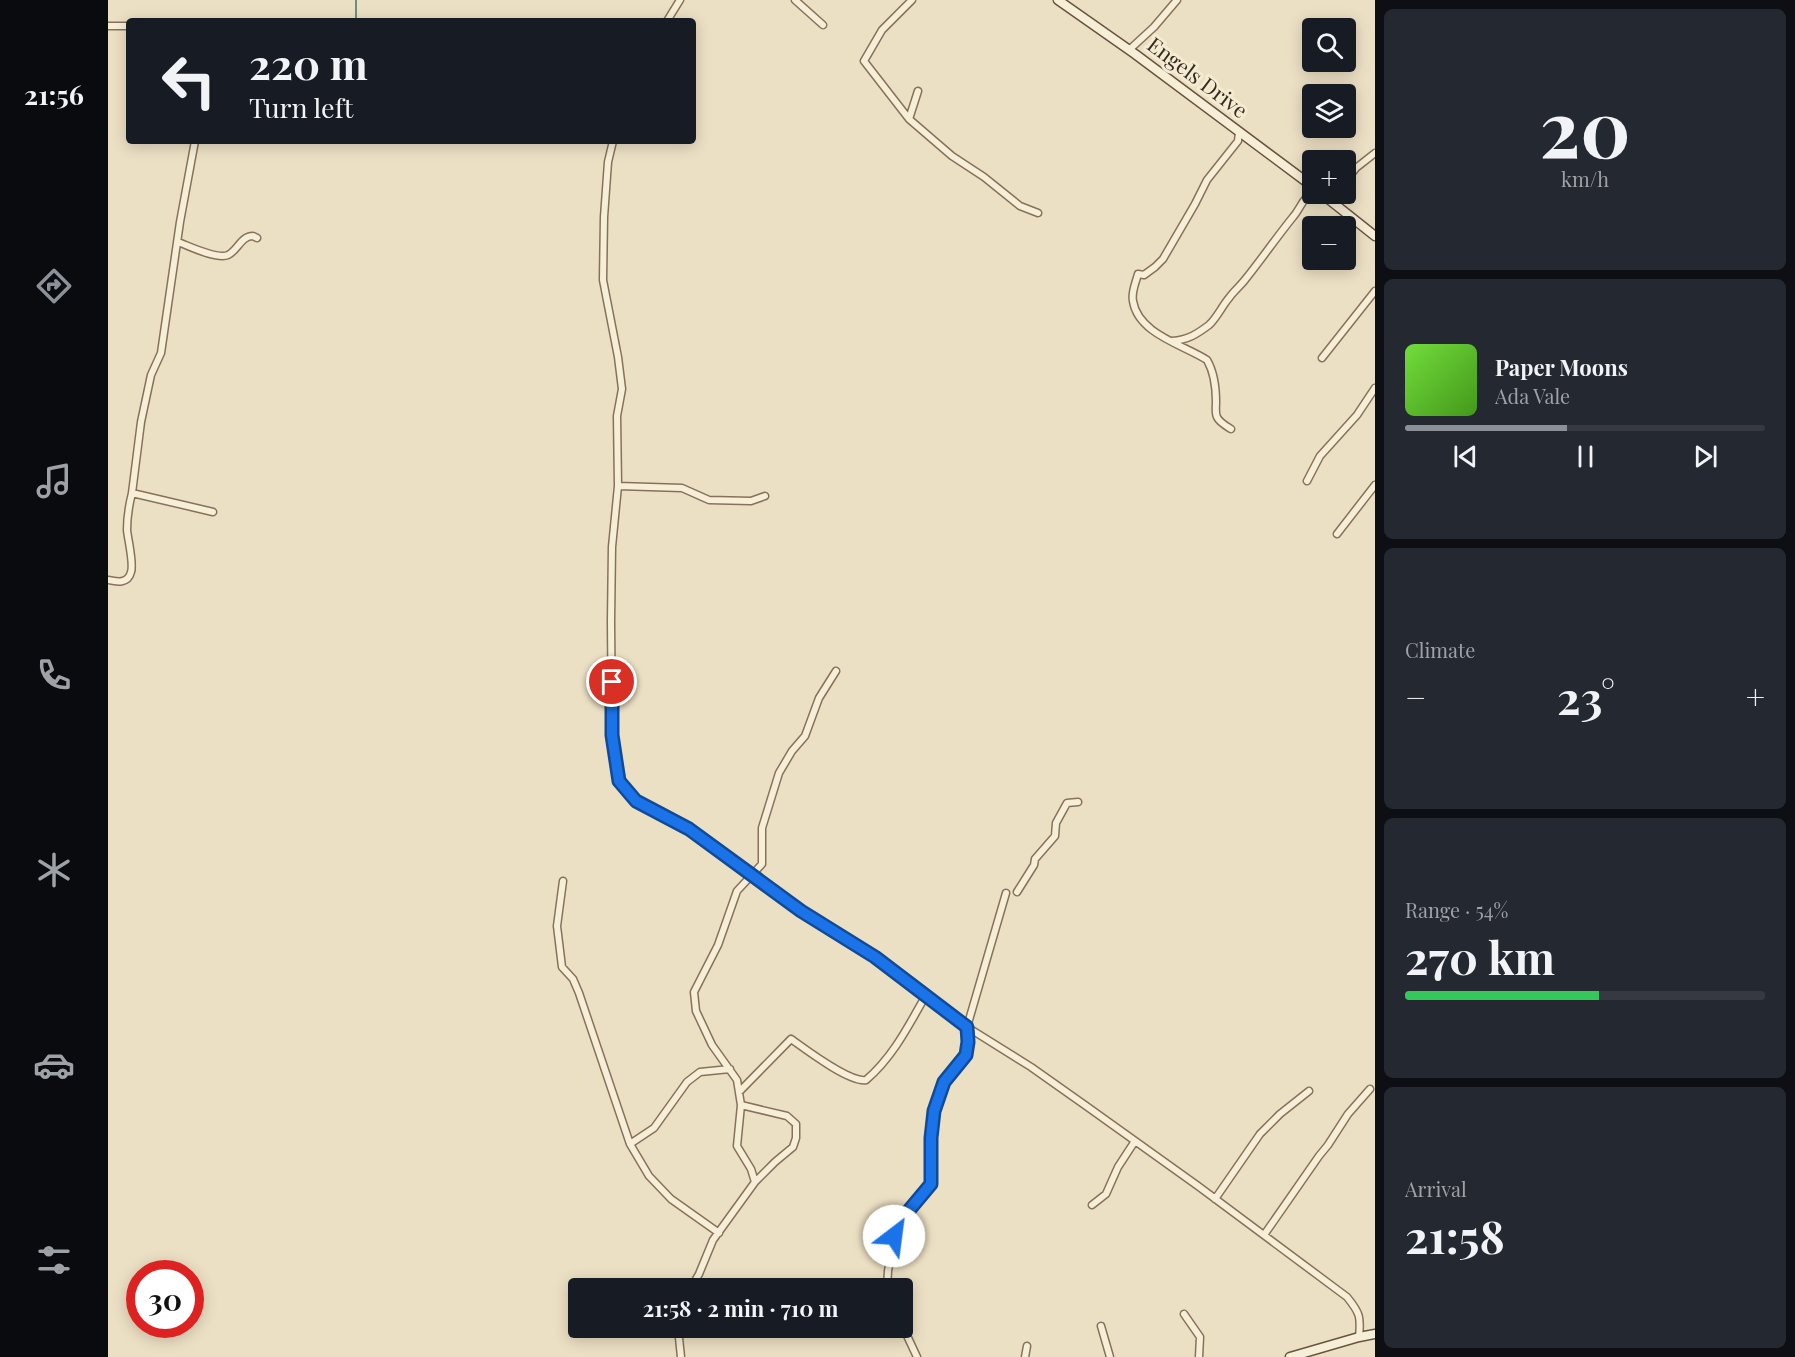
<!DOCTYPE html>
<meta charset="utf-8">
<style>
:root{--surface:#171b24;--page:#242831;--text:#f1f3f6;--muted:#9ea1a6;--line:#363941;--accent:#8c9099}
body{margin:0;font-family:"Playfair Display",serif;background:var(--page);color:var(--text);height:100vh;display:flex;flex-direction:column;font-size:22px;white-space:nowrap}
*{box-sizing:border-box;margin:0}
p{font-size:20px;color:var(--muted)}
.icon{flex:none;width:33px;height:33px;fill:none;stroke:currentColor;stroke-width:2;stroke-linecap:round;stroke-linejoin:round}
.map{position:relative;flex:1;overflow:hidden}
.details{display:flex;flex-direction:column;gap:9px;padding:9px;background:#0d0f14;width:420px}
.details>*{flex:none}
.top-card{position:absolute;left:18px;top:18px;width:570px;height:126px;border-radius:6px;box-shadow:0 3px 15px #0003;background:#171b24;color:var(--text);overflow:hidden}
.fabs{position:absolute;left:1194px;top:18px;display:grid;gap:12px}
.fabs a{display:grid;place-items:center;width:54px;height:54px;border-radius:6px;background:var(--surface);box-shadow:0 3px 15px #0003;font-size:30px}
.speed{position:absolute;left:18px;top:1260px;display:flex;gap:12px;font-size:30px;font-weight:700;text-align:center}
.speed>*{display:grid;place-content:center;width:78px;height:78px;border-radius:50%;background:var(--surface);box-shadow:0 3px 15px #0003;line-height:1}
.speed .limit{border:9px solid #d22;background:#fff;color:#111}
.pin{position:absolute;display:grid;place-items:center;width:51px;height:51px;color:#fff;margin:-26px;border:3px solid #fff;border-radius:50%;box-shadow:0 2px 6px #0007}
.me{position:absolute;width:66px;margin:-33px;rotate:30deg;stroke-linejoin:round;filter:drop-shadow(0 0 4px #0008)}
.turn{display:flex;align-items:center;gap:21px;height:126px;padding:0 24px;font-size:27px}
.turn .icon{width:78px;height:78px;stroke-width:2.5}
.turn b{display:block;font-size:42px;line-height:51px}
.big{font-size:45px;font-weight:700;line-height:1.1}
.details .tile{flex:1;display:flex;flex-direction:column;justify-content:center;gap:9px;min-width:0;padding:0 21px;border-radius:9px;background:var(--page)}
.details .dial{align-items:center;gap:0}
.dial b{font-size:78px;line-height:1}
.song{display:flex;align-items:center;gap:18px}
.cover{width:72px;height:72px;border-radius:9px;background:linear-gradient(135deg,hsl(100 70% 55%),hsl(100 70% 35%))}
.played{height:6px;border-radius:3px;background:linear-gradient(90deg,var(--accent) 45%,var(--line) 45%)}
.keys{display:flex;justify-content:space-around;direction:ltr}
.heat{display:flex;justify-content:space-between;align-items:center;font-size:33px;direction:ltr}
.charge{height:9px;border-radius:4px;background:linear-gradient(90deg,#34c759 54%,var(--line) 0)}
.trip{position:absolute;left:460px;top:1278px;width:345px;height:60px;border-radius:6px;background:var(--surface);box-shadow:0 3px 15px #0003;font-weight:700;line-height:60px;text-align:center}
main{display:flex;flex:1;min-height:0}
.dock{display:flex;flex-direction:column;width:108px;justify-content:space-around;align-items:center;background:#090b0e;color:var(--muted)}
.dock .icon{width:42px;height:42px}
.dock .active{color:var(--accent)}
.dock b{font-size:27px;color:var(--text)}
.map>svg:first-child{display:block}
</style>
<main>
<nav class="dock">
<b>21:56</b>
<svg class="icon active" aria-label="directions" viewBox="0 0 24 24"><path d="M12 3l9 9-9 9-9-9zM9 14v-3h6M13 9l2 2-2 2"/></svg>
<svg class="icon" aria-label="music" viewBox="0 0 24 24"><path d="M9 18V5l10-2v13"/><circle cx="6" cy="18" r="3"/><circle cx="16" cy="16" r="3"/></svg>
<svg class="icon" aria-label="phone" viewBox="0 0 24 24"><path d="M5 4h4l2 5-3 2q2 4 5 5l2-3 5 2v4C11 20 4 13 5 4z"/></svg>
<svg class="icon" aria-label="climate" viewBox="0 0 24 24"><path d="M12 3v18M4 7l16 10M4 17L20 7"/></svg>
<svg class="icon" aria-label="car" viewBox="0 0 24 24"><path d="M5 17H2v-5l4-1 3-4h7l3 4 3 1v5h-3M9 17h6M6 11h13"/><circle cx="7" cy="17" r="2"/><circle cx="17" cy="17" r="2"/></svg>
<svg class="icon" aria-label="filters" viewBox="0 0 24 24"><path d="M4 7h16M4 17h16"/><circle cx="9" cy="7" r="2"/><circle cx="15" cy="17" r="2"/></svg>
</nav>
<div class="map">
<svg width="1267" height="1357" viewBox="0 0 1267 1357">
<rect width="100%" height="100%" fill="#ece0c4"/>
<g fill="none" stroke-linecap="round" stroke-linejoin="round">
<path stroke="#6d8d85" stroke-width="2" d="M246 21 248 20V0"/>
<defs>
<path id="street" d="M687 0 715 25
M804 0 774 30 756 61 801 119 844 156 876 177 912 206 930 213
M559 21 572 0
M0 26H21
M1021 50 1046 27 1069 0
M801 119 810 91
M505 141 500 162 496 217 495 280 510 357 514 389 509 416 510 486 504 547 503 621 504 735 511 781 528 801 581 829 693 911 767 957 859 1027 923 1067 981 1108 1090 1186 1239 1297C1252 1313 1253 1317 1251 1337
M1238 181 1248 168 1267 153
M70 242C81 246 109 260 120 255 130 250 133 236 145 236L149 238
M1064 341C1080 340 1089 334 1101 325 1109 318 1114 306 1121 298 1125 292 1131 287 1136 281 1153 260 1168 238 1185 217 1192 209 1195 198 1204 192
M1214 358 1267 291
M1123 429C1118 426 1111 422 1109 417 1107 413 1108 407 1108 402 1108 389 1106 372 1099 360 1076 345 1030 334 1025 301 1023 292 1028 282 1030 274L1036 275 1047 267 1055 259 1087 204 1099 180 1130 141 1131 132
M1199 481 1212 456 1249 415 1267 388
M510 486 574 488 601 500 643 501 657 496
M24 493 33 422 43 375 53 353 72 222 87 141
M1229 534 1267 485
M0 580C9 582 20 584 23 572 26 564 20 540 19 530 19 518 21 505 24 493L105 512
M455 881 449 926 454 967 465 979 471 993 522 1144 546 1128 579 1082 592 1072 622 1069
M909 892 926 865 927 859 947 836 948 823 959 803 970 802
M631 1092 683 1039C697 1049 742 1083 758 1080 785 1057 801 1025 818 995
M633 1105 679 1116 688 1124V1138L685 1147 667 1162 647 1182
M522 1144 541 1176 563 1199 611 1233
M1107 1199 1152 1134 1172 1114 1201 1091
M984 1205 998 1194 1010 1167 1027 1141
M1156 1235 1211 1156 1220 1145 1240 1114 1262 1089
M583 1288 591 1274 605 1240 647 1182 643 1169 629 1146 633 1105 629 1080 604 1045 588 1011 586 992 610 945 629 891 654 864V828L671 773 684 751 697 736 711 698 728 671
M779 1288 780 1271 786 1236 792 1221 823 1183V1138L826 1111 836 1082 858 1055 860 1042 859 1027 898 893
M1076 1314 1092 1337 1091 1357
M993 1326 1002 1357
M795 1327 809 1357
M570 1328 573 1357
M917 1357 919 1346"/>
<path id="secondary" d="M950 0 1027 54 1204 186
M1214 194 1267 236
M1182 1357 1251 1337 1267 1334"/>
</defs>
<use href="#street" stroke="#86725b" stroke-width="9"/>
<use href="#secondary" stroke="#68533f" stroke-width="11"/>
<use href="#street" stroke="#f7eed7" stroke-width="6"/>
<use href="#secondary" stroke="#f7eed7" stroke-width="8"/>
</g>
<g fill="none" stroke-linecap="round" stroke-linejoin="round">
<defs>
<path id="route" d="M504 682V735L511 781 528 801 581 829 693 911 767 957 859 1027 860 1042 858 1055 836 1082 826 1111 823 1138V1184L792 1221 786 1236"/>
</defs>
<use href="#route" stroke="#114b97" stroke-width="15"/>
<use href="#route" stroke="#1a73e8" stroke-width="10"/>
</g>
<g text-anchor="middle" stroke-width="6" stroke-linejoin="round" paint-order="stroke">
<g font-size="21" fill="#372a1f" stroke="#f4ebd3">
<text transform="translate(1089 78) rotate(37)" y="7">Engels Drive</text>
</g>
</g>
</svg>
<div class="fabs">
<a><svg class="icon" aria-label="search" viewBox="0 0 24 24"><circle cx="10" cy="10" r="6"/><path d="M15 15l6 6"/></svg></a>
<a><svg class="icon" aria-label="layers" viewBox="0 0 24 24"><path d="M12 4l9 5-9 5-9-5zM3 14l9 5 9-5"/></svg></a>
<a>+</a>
<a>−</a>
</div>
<div class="speed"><div class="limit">30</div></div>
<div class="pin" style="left:504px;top:682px;background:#d93025"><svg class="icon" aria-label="arrive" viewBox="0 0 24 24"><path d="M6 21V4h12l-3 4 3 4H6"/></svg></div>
<svg class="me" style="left:786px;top:1236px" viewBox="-20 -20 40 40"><circle r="19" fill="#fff"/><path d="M0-13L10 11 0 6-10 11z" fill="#1a73e8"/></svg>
<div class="trip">21:58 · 2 min · 710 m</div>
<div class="top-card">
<div class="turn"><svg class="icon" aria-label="left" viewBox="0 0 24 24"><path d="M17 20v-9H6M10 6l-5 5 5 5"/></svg><div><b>220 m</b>Turn left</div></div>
</div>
</div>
<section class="details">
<div class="tile dial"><b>20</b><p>km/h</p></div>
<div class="tile">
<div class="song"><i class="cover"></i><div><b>Paper Moons</b><p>Ada Vale</p></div></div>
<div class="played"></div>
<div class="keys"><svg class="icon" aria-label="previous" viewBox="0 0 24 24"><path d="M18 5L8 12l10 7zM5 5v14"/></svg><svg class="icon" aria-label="pause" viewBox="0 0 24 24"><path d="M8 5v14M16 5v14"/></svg><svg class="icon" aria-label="next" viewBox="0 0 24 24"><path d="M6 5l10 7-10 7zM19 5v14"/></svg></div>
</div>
<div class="tile"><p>Climate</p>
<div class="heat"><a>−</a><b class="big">23°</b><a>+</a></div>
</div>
<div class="tile"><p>Range · 54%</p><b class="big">270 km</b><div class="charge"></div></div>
<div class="tile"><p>Arrival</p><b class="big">21:58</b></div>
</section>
</main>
